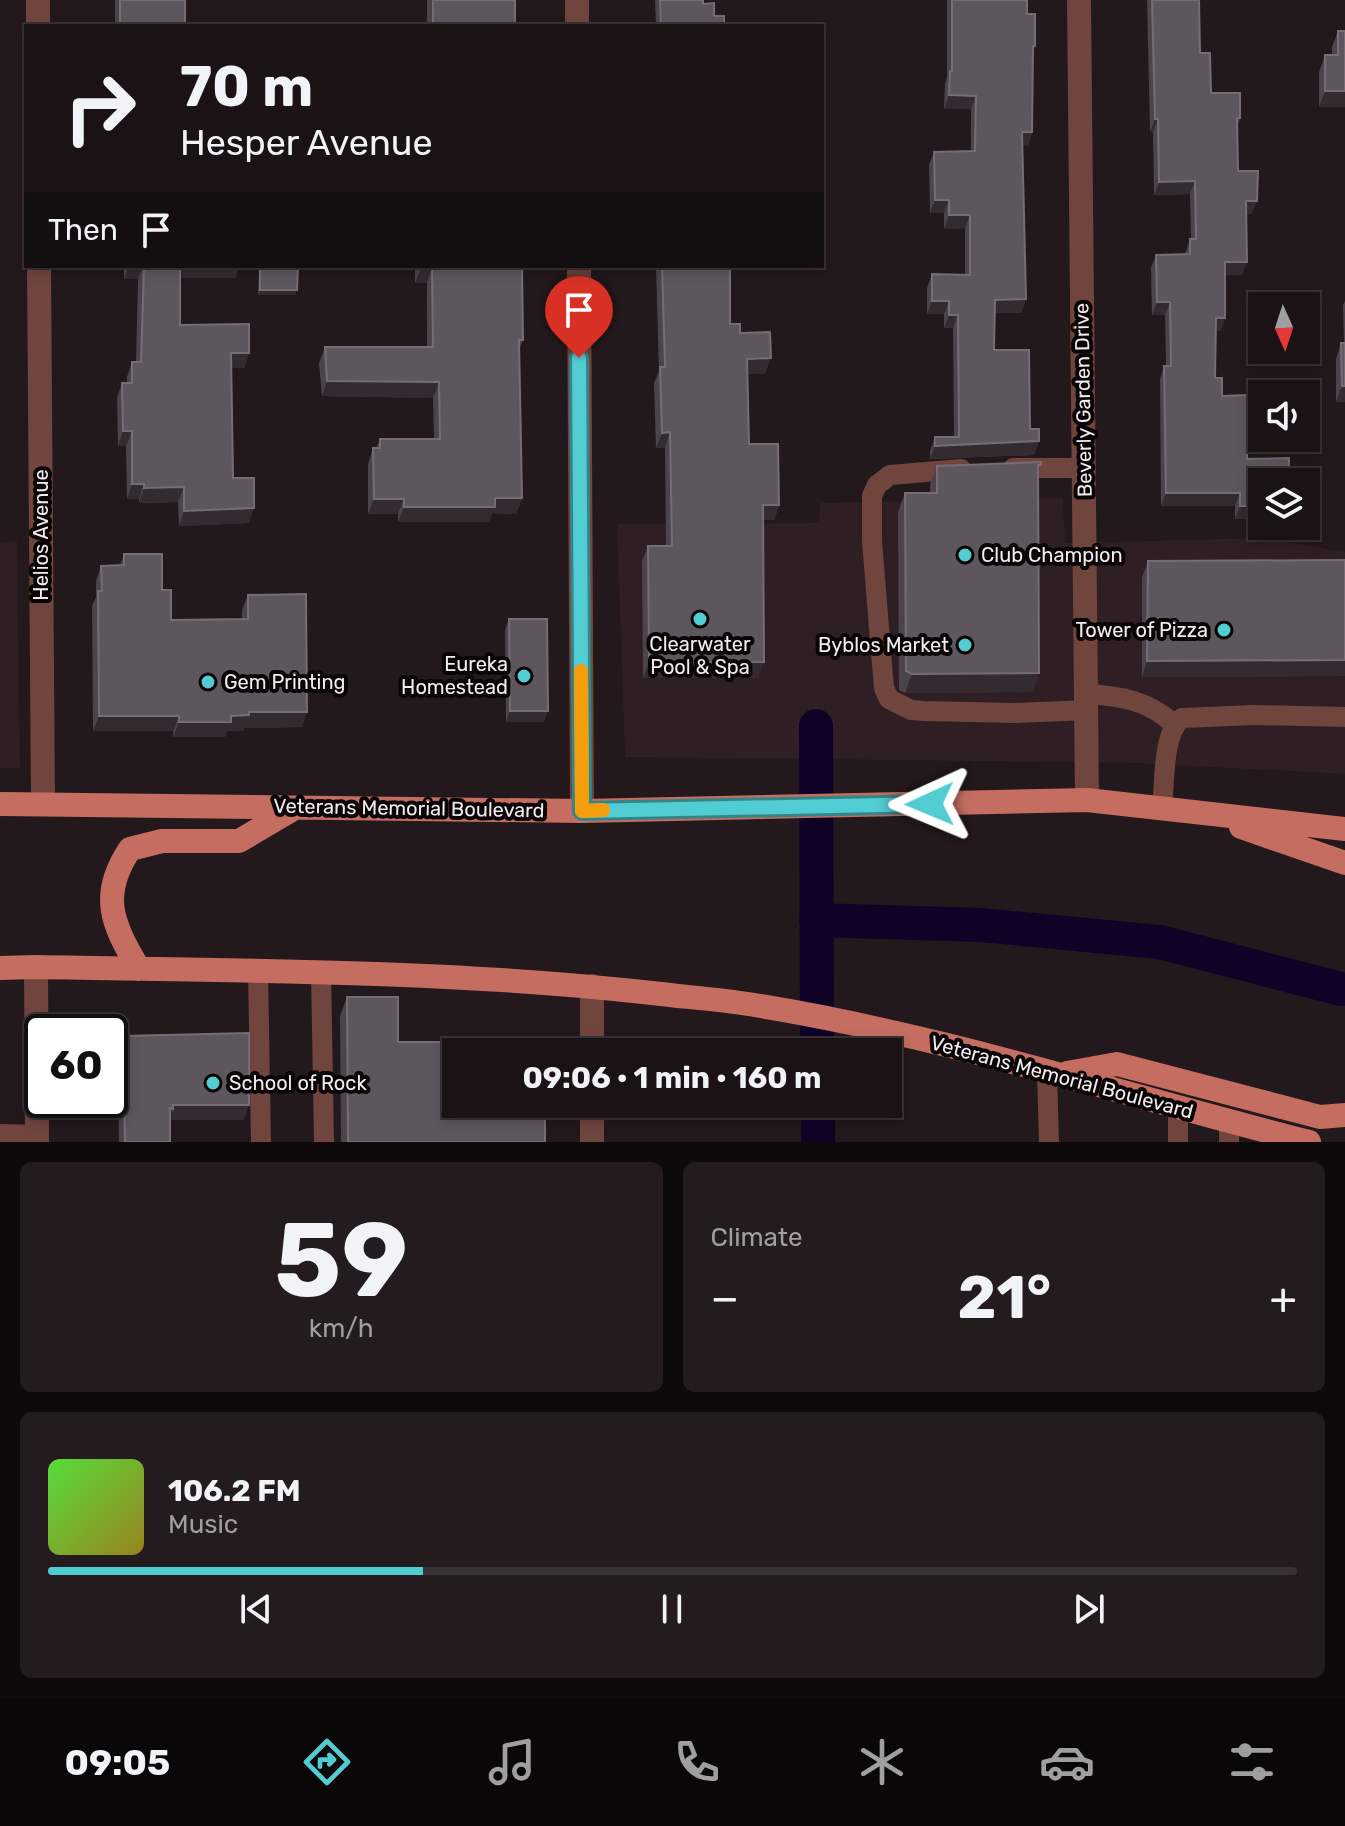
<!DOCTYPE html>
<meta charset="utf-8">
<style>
:root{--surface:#1a1214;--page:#231b1d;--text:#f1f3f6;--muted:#9f9ea0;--line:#383234;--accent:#51ccd2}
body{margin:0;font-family:Rubik,sans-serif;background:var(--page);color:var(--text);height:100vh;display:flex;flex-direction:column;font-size:30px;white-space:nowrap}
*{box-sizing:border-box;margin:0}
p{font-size:26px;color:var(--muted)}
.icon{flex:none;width:44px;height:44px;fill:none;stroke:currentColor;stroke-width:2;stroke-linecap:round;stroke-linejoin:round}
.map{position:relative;height:1142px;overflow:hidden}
.sheet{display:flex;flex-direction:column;gap:20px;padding:20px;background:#0e0a0b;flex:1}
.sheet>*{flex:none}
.guide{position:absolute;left:24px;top:24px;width:800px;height:244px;border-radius:0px;box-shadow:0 4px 12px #0003,0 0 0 2px var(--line);background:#1a1214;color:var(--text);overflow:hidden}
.needle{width:52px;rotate:177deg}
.controls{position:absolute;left:1248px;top:292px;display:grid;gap:16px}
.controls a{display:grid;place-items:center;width:72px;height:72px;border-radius:0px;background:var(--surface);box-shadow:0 4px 12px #0003,0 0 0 2px var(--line);font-size:40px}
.speed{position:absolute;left:24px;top:1014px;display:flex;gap:16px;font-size:40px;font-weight:700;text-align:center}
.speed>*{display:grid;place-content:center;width:104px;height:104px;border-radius:50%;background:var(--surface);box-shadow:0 4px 12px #0003,0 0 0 2px var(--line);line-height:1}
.speed .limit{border:4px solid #111;border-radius:12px;background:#fff;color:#111}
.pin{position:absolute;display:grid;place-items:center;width:68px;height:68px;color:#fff;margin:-82px -34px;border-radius:50% 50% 50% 0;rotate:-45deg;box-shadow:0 0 8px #0007}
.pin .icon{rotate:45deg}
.me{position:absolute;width:88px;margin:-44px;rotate:269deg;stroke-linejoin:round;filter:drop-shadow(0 0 6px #0008)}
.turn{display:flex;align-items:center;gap:28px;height:168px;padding:0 24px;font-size:36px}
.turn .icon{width:104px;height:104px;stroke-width:2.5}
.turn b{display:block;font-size:56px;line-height:68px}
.then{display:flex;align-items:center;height:76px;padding:0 24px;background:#0003;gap:16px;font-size:30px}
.big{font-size:60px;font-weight:700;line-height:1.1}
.sheet .card{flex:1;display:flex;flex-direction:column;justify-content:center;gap:12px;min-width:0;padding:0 28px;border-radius:12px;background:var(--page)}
.sheet .dial{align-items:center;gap:0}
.dial b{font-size:104px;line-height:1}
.song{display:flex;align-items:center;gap:24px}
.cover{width:96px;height:96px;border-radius:12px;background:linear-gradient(135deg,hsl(110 70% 55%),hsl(50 70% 35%))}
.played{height:8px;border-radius:4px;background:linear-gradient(90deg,var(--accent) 30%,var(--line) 30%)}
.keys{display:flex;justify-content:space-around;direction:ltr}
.heat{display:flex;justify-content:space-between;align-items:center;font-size:44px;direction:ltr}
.sheet .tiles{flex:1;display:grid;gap:20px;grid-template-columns:1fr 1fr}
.card:last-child{grid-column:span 2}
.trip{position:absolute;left:442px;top:1038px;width:460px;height:80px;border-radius:0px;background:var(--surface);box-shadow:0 4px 12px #0003,0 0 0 2px var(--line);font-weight:700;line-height:80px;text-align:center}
.tab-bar{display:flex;height:128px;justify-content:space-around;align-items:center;background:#0a0708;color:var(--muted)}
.tab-bar .icon{width:56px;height:56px}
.tab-bar .on{color:var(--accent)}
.tab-bar b{font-size:36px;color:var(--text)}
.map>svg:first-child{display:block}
</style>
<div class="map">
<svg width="1345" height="1142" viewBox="0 0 1345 1142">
<rect width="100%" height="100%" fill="#23181b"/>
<path fill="#2f1e24" d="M1063 498 1065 543 1263 538 1345 552V774L1135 763 625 757 617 524 819 523 820 503Z
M17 541 20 768H0V542Z"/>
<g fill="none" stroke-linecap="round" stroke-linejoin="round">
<path stroke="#100227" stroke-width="34" d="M816 726 817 1052
M816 920 981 925 1160 942 1341 989
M818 1104V1142"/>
<path stroke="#70453e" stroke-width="20" d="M1013 468H1084
M961 469 890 475 877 485 872 496V541L880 640 884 688 889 699 911 710 924 711 1015 713 1086 710
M1086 694C1121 696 1147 700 1174 724
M1162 808C1165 783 1162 733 1182 718L1254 715 1345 717
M258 970 261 1142
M321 971 324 1142
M1047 1071 1049 1142
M1178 1109V1142
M0 1134 37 1135
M1229 1142V1121"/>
<path stroke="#70453e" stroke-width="24" d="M38 0V26
M577 0V26
M1079 0 1087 800
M39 266 43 803
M579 266 582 811
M36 967 37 1142
M592 986V1052
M592 1104V1142"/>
<path stroke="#c46d60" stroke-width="24" d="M0 804 582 811 1087 800 1345 829
M1241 827 1345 863
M0 968 36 967C242 971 447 970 652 993 684 997 717 999 748 1004 939 1034 1123 1095 1309 1142
M139 969C112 924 99 895 130 849L162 841H239L295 808
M1067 1073 1117 1064 1320 1117 1345 1115"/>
</g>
<path fill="#4c444b" d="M115 0H185V26H115Z
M427 0H515V26H427Z
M655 0H703V4L724 26H656Z
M947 0H1027V14L1035 46 1033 52 1032 132 1028 146H1023L1026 299 1021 313H994V350L1030 429 1039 441 1034 455 930 459V451L935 437H954L953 328H944V314H927V288L932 274 965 275V228L944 229V213H930L929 165 934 152 971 151V109H944L945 84 947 77Z
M1147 0H1199L1200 53 1211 93 1240 118 1237 127 1238 171 1252 214H1246L1242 275H1225V318L1220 331H1215V378L1247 459 1262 482V519H1235V506H1161L1160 379 1164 366H1166L1165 315H1152L1151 268 1156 255 1185 254 1190 239H1191L1190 194 1154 195 1153 132H1150Z
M1338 31H1345V107H1319V72L1325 55H1332V47Z
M124 266H239L235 278H180V325L249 353 244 368H231L233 478 249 523 179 526 178 502 139 503V499H127L126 446H118L117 398 122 383H127V377L132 362H136L138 279H124Z
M259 266H298L295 295H258Z
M415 266H522L523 340 519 349 522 498 516 514 492 513 489 522H398V514H368V464L373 448H376L380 439H434L433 398 322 396 319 363 325 347H427V283H415Z
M656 266H730V324L740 333 765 374H748L749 444 779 505 774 520H763L758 678H643L642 561 648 546H666L665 448H656L654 383 659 371Z
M1345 301V402H1336V359L1341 343H1344L1343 305Z
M937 466 1038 475 1039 673 1032 692 905 693 899 690 898 512 905 493H930V485Z
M124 554 162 590 171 620H242V610L248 595 302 727 244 728 243 731H227L225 737H173V731H93L92 606 96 597V581L101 566 120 565Z
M1345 560V676L1142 677V577L1148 561Z
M509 619 544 722H506L505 630Z
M347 997 398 1042 545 1142H341L340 1016Z
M123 1036 244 1120H170V1142H119L118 1050Z"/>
<path fill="#342b31" d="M1325 91H1345V107H1319Z
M949 95 976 96 971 109H944Z
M1155 119H1158L1153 132H1150Z
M1022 132H1032L1028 146H1017Z
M1195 181 1190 194 1154 195 1159 182Z
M935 200H949L944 213H930Z
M1246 201H1257L1252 214H1241Z
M949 215H970L965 228 944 229Z
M1225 262H1247L1242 275H1220Z
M129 266H143L138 279H124Z
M179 266H239L235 278H174Z
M421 268H432L427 283H415Z
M260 290H297L295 295H258Z
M1026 299 1021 313H990L995 300Z
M932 301H949L944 314H927Z
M1157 302H1170L1165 315H1152Z
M949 315H958L953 328H944Z
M1216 318H1225L1220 331H1211Z
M231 353H249L244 368H226Z
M771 358 765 374H742L747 359Z
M327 381 439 382 433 398 322 396Z
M1342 386H1345V402H1336Z
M123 431H132L126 446H118Z
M670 432 665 448H656L662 433Z
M1039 441 1034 455 930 459 935 446Z
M132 484H144L139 499H127Z
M184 487 178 502 139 503 144 488Z
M1166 493H1240L1235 506H1161Z
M495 498H522L516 514 492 513 489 522H398L404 507Z
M374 499H404L398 514H368Z
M763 505H779L774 520H757Z
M1240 506H1262V519H1235Z
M254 508 249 523 179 526 184 511Z
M1345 660V676L1142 677 1147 661Z
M764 662 758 678H643L649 663Z
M1039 673 1032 692 905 693 912 674Z
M510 711H548L544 722H506Z
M249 712H307L302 727 244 728 243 731H227L225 737H173L179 722Z
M99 716H179L173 731H93Z
M173 1105H249L244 1120H169L170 1108Z"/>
<path fill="#5e565d" stroke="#756d73" stroke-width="2" d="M120 0H185V26H120Z
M433 0H515V26H433Z
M660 0H703V4L714 3V16H724V26H661Z
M952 0H1027V14H1035V46H1033L1032 132H1022L1026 299 995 300 994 350H1029L1030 429H1039V441L935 446V437H959L958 315H949V301H932V274L970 275V215H949V200H935L934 152 975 151 976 96 949 95 950 71H952Z
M1152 0H1199L1200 53H1210L1211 93H1240V118H1237L1238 171H1258L1257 201H1246L1247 262H1225V318H1216L1215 378H1222V396L1247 395V459L1289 458V482H1262V506H1240V493H1166L1164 366H1171L1170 302H1157L1156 255 1190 254V239H1196L1195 181 1159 182 1158 119H1155Z
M1338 31H1345V91H1325V55H1338Z
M144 266H180V325L249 324V353H231L233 478H254V508L184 511V487L144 488V484H132V431H123L122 383H132V362H141Z
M260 266H298L297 290H260Z
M421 266H522L523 340H519L522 498H495V507H404V499H374L373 448H380V439H440L439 382 327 381 325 347H433L432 268H421Z
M662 266H730V324H740V333L770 332 771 358 747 359 749 444H778L779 505H763L764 662 649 663 648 546H672L670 432 662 433 660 367H665Z
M1341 343H1345V386H1342Z
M1041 462V465H1038L1039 673 912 674 906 671 905 493H937V466Z
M124 554H162V590H171V620L248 619V595L306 594 307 712H249V715L231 716V722H179V716H99L98 591H102L101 566 124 565Z
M1345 560V660L1147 661 1148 561Z
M509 619H547L548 711H510Z
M347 997H398V1042H544V1052H456V1104H545V1142H348Z
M249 1033V1105H173V1109L170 1108V1142H125L123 1036Z"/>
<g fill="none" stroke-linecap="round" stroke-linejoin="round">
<defs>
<path id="route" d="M579 358 582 811 930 804"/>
</defs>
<use href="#route" stroke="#358588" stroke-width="20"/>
<use href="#route" stroke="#51ccd2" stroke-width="14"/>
<path stroke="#f59e0b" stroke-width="14" d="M581 671 582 811 603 810"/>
</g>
<g fill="#51ccd2" stroke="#090506" stroke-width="3">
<circle cx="965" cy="555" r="8"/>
<circle cx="700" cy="619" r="8"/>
<circle cx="1224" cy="630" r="8"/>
<circle cx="965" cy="645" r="8"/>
<circle cx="524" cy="676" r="8"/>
<circle cx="208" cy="682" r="8"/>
<circle cx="213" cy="1083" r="8"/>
</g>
<g text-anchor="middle" stroke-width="8" stroke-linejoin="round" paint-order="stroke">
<g font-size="20" fill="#f3ebed" stroke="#090506">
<text transform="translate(1083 400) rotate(-91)" y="7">Beverly Garden Drive</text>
<text transform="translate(41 535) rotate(-90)" y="7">Helios Avenue</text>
<text transform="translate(409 808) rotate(1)" y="7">Veterans Memorial Boulevard</text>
<text transform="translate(1062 1077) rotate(15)" y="7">Veterans Memorial Boulevard</text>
</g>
<g font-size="20" fill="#f3ebed" stroke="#090506" text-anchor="start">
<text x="981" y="562">Club Champion</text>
<text x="1208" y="637" text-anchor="end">Tower of Pizza</text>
<text x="700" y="651" text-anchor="middle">Clearwater<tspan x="700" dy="23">Pool &amp; Spa</tspan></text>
<text x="949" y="652" text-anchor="end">Byblos Market</text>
<text x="508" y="671" text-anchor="end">Eureka<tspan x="508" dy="23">Homestead</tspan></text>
<text x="224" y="689">Gem Printing</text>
<text x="229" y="1090">School of Rock</text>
</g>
</g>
</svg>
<div class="controls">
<a><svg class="needle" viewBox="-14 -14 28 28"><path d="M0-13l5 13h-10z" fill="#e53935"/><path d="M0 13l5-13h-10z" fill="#9f9ea0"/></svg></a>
<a><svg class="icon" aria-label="sound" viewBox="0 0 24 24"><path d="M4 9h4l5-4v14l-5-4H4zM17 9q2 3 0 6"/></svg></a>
<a><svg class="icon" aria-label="layers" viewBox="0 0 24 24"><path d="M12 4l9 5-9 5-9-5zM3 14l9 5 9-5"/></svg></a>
</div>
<div class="speed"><div class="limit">60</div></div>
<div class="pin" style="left:579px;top:358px;background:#d93025"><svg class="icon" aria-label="arrive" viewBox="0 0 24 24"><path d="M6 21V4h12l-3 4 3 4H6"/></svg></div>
<svg class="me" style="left:930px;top:804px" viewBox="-20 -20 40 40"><path d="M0-17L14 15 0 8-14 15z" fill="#51ccd2" stroke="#fff" stroke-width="4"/></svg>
<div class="trip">09:06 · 1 min · 160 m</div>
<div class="guide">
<div class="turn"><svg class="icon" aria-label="right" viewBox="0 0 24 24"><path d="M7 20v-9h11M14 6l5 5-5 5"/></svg><div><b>70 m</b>Hesper Avenue</div></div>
<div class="then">Then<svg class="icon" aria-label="arrive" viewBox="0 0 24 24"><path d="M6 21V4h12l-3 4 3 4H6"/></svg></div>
</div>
</div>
<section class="sheet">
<div class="tiles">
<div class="card dial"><b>59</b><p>km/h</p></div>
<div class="card"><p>Climate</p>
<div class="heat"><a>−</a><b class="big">21°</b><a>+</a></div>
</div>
<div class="card">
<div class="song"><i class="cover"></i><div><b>106.2 FM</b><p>Music</p></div></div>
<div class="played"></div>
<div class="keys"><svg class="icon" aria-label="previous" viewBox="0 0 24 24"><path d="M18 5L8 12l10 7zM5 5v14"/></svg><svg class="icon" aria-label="pause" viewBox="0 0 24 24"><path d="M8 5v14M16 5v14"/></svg><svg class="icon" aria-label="next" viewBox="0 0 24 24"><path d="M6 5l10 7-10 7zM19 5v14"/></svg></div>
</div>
</div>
</section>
<nav class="tab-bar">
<b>09:05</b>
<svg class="icon on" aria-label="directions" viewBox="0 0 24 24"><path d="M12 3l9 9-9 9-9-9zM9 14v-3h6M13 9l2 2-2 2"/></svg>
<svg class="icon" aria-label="music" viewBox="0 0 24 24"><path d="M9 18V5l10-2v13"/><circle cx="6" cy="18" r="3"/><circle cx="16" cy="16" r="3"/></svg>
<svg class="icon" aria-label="phone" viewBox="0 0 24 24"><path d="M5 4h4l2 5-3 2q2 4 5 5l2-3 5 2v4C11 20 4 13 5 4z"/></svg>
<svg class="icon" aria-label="climate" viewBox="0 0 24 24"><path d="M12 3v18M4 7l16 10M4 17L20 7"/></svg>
<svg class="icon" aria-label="car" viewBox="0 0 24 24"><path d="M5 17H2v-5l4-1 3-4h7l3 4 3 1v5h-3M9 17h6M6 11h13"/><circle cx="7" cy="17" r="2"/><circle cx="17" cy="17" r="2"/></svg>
<svg class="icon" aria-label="filters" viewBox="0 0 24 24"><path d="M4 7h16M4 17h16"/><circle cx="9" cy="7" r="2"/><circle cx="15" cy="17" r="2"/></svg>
</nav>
